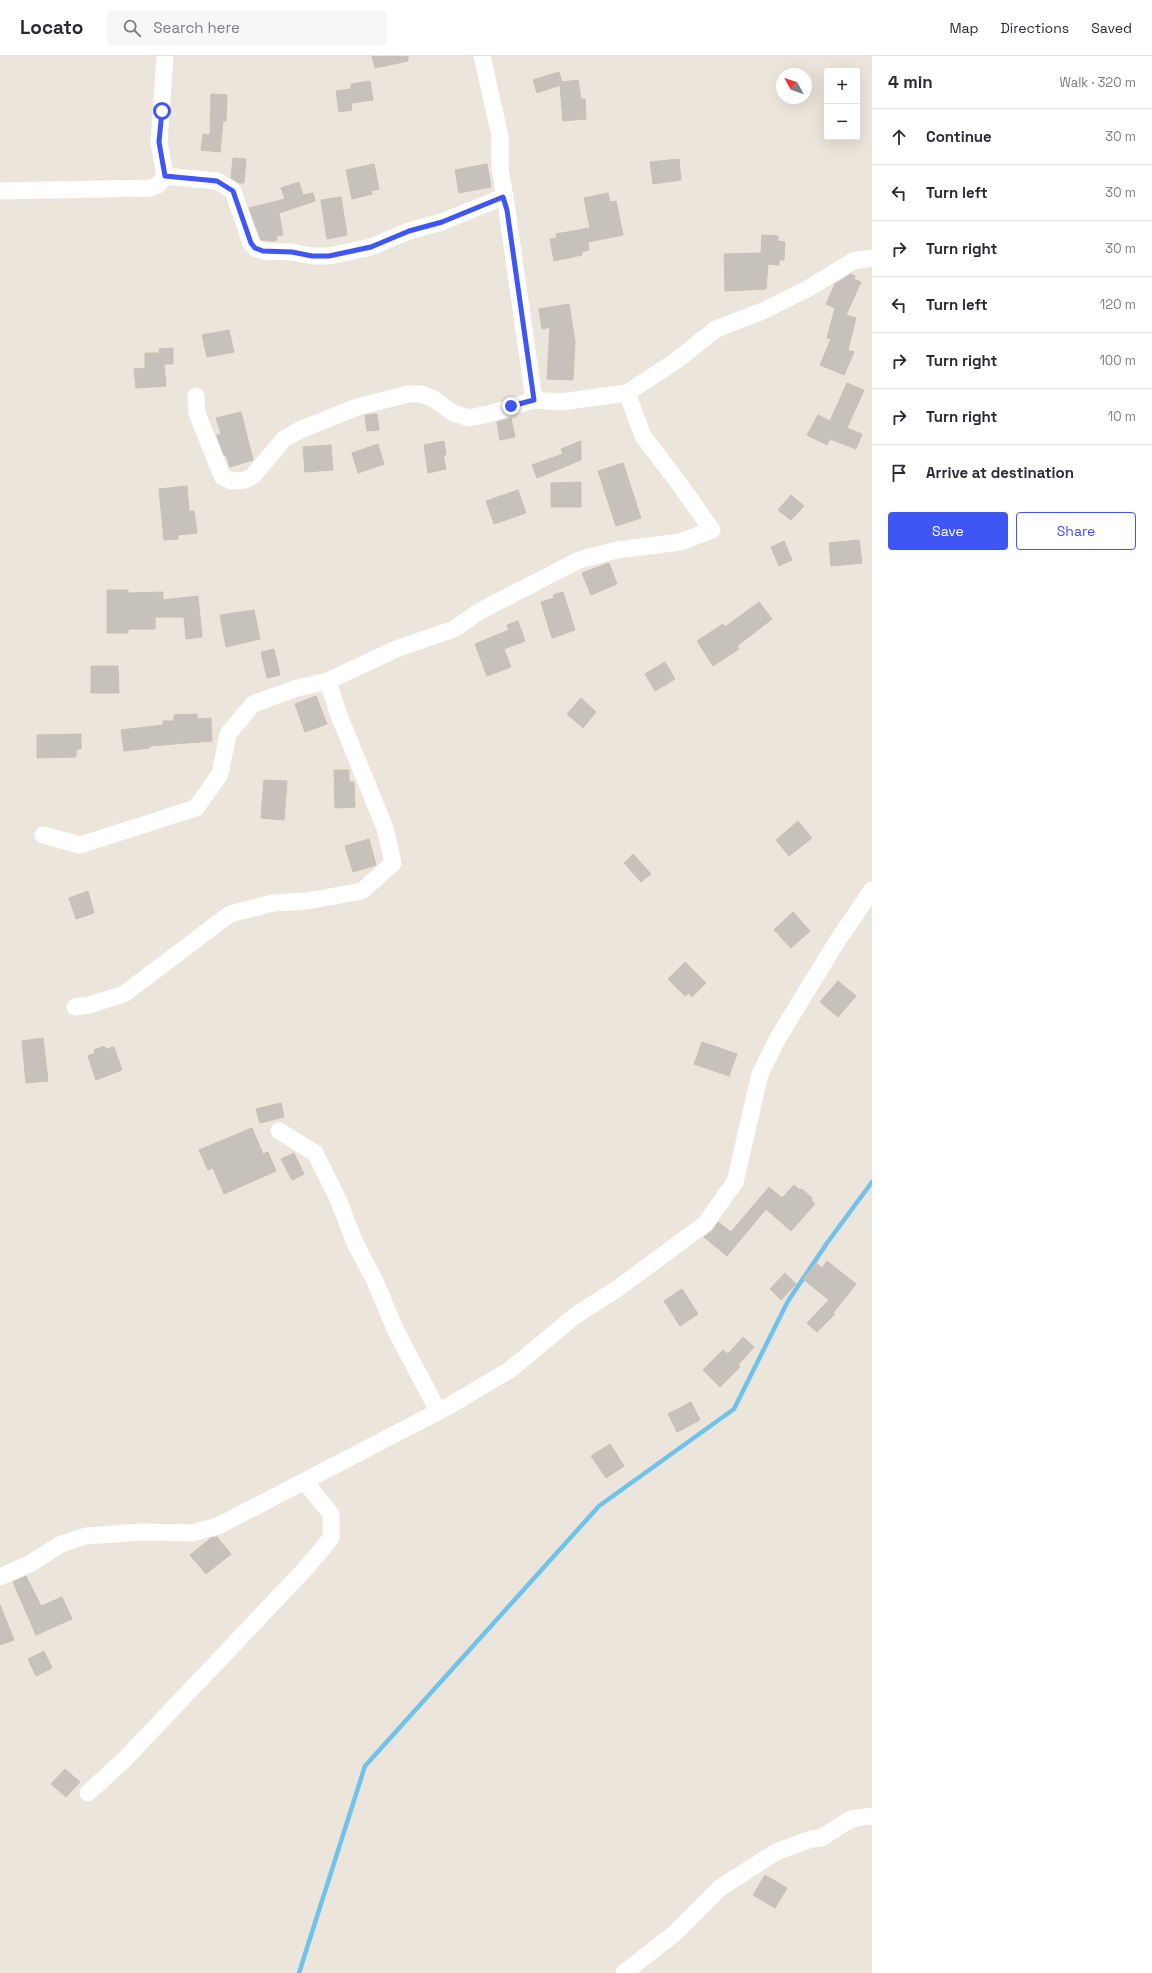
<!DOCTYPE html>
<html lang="en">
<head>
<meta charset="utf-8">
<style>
	:root { --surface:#fff; --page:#f7f7f7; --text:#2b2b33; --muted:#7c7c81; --line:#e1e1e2; --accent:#3f55f4 }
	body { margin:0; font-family:"Space Grotesk",sans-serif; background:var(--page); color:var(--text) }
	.controls { position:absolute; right:12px; top:12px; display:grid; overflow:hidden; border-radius:4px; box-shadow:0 4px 16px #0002 }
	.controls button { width:36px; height:36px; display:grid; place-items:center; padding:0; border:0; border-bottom:1px solid var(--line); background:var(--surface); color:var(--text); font:20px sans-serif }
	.compass { position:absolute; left:776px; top:12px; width:36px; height:36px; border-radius:50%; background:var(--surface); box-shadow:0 4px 16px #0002; rotate:310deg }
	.stop { position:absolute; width:12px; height:12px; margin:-9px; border:3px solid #3f55f4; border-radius:50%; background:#fff }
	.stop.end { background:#3f55f4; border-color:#fff; box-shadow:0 1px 4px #0008 }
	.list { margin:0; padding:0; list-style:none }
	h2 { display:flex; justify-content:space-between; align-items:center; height:52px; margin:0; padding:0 16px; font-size:17px }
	h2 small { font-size:13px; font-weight:400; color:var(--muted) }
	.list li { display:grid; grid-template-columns:26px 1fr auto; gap:12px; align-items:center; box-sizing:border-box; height:56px; padding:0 16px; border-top:1px solid var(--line) }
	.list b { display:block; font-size:15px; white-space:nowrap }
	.list em { font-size:13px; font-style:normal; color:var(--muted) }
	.actions { display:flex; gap:8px; padding:12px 16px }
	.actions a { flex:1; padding:9px 0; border:1px solid var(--accent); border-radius:4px; text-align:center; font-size:14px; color:var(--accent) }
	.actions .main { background:var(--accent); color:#fff }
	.icon { flex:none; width:22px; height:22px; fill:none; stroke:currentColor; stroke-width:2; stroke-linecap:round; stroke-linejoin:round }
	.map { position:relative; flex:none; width:872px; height:1917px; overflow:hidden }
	header { display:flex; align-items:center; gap:24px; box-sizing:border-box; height:56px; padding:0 20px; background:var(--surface); border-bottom:1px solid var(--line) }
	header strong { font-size:19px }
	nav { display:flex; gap:22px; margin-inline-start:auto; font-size:14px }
	.search { width:280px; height:36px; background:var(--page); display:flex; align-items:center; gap:10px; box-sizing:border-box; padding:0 14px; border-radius:4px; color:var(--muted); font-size:15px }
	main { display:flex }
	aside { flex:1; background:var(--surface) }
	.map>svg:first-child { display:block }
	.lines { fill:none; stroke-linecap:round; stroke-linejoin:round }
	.stream { stroke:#71c2ea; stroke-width:4.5 }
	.building { fill:#c6c2bb; stroke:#c6c1b5 }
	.minor { stroke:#fff; stroke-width:17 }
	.route { stroke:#3f55f4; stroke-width:5 }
</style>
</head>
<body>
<header>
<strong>Locato</strong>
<div class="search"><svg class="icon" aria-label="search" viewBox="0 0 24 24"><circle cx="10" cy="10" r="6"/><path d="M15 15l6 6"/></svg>Search here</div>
<nav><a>Map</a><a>Directions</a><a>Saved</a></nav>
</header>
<main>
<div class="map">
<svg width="872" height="1917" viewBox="0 0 872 1917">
	<rect width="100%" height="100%" fill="#ebe5db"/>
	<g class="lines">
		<path class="stream" d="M299,1917L365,1710L599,1450L734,1353L788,1245L827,1187L872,1126"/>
	</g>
	<g class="building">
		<path d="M372,0H408V5L375,12Z"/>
		<path d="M559,16L562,26L578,24L581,43H585L586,63L563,65L560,29L537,37L533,24Z"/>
		<path d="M370,25L373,44L351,47L352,54L339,56L336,35L351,33V28Z"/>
		<path d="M211,38L227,39L226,65H223L220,96L201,94L203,78L210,79Z"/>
		<path d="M233,102L246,103L244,127H239L231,122Z"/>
		<path d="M679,103L681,124L653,128L650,106Z"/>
		<path d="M374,108L379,133L371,135L372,138L352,143L346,114Z"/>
		<path d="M487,108L491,131L459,137L455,114Z"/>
		<path d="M299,126L303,139L313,137L315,145L279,157L283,179L276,180L277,184L272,185L261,184L249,152L285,143L281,132Z"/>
		<path d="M608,137L610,146L616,145L623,179L588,186L589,194L582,196V199L554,205L550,183L557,182L556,178L590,172L584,142Z"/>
		<path d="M341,141L347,179L327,183L321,144Z"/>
		<path d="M762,179L778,180V185L785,186L784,204H779V209L768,208L766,233L725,235L724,198L761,197Z"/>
		<path d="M851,218L855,220L854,223L861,226L846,259L856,262L848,294L854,296L844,319L820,309L831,283L827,282L835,252L826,248L835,228Z"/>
		<path d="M569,248L575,286L573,324L547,323L550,271L542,273L539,253Z"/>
		<path d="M229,274L234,296L207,301L202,279Z"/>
		<path d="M173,292V308H164L166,330L136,332L134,313L145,312V297H159V293Z"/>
		<path d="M847,327L864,334L847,372L862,378L856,393L830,383L827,389L807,379L818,359L830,365Z"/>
		<path d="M241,356L253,404L230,411L226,399H224L217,380V379L221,378L216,362Z"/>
		<path d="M377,358L379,374L367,375L365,359Z"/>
		<path d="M511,362L515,381L500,384L497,366Z"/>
		<path d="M444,385L446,399H443L446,413L428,417L424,389Z"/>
		<path d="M581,385V404L537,422L532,409L563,398L561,393Z"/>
		<path d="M378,388L384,408L358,417L352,397Z"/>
		<path d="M331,389L333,414L305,416L303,391Z"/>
		<path d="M623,407L641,462L616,470L598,415Z"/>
		<path d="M581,426V451H551V427Z"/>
		<path d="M187,430L189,455H194L197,477L178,479V483L164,484L159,433Z"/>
		<path d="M518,434L526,457L494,468L486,445Z"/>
		<path d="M791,439L804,450L791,464L778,454Z"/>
		<path d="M859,484L862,507L831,510L829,487Z"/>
		<path d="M784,485L792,504L779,510L771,491Z"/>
		<path d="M609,507L617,528L591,539L582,517Z"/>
		<path d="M107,534H128V537L163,536V544L198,540L202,581L186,583L184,561H155V573H128V577H107Z"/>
		<path d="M563,536L575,574L552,582L541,546L554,542L553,539Z"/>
		<path d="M759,546L772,563L737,590L739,593L713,610L697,585L723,568L725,571Z"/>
		<path d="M254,554L260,583L226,591L220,559Z"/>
		<path d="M518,565L525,585L504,593L511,611L487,620L475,588L509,574L507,569Z"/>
		<path d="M274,593L280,619L267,622L261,596Z"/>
		<path d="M665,606L675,623L655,635L645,618Z"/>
		<path d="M91,610H118L119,637H91Z"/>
		<path d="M316,640L327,668L305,676L295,648Z"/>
		<path d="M581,642L596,656L583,672L567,658Z"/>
		<path d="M197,658V663L211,662L212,685L150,690V692L124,695L121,674L163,669V665H174V659Z"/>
		<path d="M81,678V693H76V701L37,702V679Z"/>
		<path d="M334,714H349V726H354L355,751L335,752Z"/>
		<path d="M264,724L287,725L284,764L261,762Z"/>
		<path d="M798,765L812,782L789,800L776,784Z"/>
		<path d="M369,783L376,809L353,816L345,790Z"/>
		<path d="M633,798L651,818L641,826L624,807Z"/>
		<path d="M88,835L94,857L76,863L69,842Z"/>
		<path d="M793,856L810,875L791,892L774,874Z"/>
		<path d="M685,906L706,927L692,941L689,937L685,940L668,923Z"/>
		<path d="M838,925L856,940L838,961L820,946Z"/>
		<path d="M43,982L48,1025L26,1027L22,985Z"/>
		<path d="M702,986L737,998L729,1020L694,1008Z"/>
		<path d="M104,990L106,993L114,991L122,1014L96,1024L88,1000L95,997L94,994Z"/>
		<path d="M281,1047L284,1061L260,1067L256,1053Z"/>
		<path d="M252,1072L263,1098L268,1096L276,1115L224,1138L213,1112L208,1114L199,1094Z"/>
		<path d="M294,1097L304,1118L292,1124L281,1103Z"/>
		<path d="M794,1129L800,1134L802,1133L812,1142L811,1144L815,1148L791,1175L766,1153L727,1200L704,1181L713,1174L718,1166L731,1176L769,1131L782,1142Z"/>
		<path d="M827,1205L856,1228L833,1257L835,1258L817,1276L807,1267L829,1244L803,1223L816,1207L822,1212Z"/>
		<path d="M785,1217L796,1228L781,1244L770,1233Z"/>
		<path d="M682,1233L698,1258L680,1270L664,1245Z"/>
		<path d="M743,1281L754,1291L738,1309L740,1311L720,1331L703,1314L723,1294L728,1298Z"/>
		<path d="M691,1346L700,1364L677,1376L668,1358Z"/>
		<path d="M610,1388L624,1410L606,1422L591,1400Z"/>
		<path d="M217,1481L231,1498L206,1518L190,1499L211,1482Z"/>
		<path d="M26,1520L41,1550L62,1541L72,1563L36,1579L13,1526Z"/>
		<path d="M0,1549L14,1584L0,1589Z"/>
		<path d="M44,1595L52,1612L36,1620L28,1603Z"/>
		<path d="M65,1713L80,1726L66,1741L51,1728Z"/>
		<path d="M765,1819L787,1832L775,1852L753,1839Z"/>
	</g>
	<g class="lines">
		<g class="minor">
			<path d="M482,0L500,80V112L507,154L534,344"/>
			<path d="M165,120L217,125L233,135L251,187L255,192L263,195L292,196L312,200H329L371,191L409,175L442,166L503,141"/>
			<path d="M0,135L151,132L158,129L165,120L159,86L165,0"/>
			<path d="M196,340L197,357L222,420L231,425L245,424L253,420L284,383L300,374L357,351L408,338H421L434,343L453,357L469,362L492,357L534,344L561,346L627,337L677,304L716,273L763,255L809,232L853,205L872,202"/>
			<path d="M43,779L80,789L196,752L220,718L228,678L253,648L297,632L328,625L396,593L454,573L480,555L579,504L617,494L680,486L712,474L678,426L643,380L627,337"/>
			<path d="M75,951L89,949L124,938L230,858L273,847L307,845L362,835L393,807L385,772L338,657L328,625"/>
			<path d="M279,1075L315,1097L338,1143L355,1187L374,1223L396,1275L438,1355"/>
			<path d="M0,1521L31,1507L61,1488L86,1480L142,1476L192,1477L218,1470L449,1350L511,1313L576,1259L617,1233L705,1168L735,1126L760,1018L778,982L836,887L872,834"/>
			<path d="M88,1737L124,1704L307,1511L331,1482V1458L305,1426"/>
			<path d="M624,1917L675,1877L720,1832L776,1796L811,1783L821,1782L851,1763L872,1760"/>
		</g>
	</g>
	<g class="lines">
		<path class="route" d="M162,55L159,86L165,120L217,125L233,135L251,187L255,192L263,195L292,196L312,200H329L371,191L409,175L442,166L503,141L507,154L534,344L511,350"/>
	</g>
</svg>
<div class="controls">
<button>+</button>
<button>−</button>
</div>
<svg class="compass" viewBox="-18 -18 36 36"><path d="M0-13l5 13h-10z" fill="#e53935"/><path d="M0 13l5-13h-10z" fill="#7c7c81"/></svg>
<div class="stop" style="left:162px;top:55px"></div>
<div class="stop end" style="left:511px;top:350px"></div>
</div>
<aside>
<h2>4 min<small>Walk · 320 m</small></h2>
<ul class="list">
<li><svg class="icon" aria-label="ahead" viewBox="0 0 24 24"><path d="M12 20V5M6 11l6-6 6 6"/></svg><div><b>Continue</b></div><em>30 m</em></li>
<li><svg class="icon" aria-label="left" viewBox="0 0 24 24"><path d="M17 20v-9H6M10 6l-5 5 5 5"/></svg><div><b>Turn left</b></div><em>30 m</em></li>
<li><svg class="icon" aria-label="right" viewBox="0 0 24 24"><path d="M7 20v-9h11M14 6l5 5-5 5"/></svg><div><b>Turn right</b></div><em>30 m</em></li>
<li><svg class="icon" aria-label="left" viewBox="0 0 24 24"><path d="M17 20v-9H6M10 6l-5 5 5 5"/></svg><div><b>Turn left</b></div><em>120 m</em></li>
<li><svg class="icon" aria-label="right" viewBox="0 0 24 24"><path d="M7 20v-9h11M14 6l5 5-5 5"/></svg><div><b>Turn right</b></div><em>100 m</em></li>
<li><svg class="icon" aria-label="right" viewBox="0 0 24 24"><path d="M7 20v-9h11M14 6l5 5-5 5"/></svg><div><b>Turn right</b></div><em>10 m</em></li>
<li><svg class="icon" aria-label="arrive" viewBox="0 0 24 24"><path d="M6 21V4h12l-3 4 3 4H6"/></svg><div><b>Arrive at destination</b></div></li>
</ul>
<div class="actions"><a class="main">Save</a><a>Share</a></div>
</aside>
</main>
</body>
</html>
